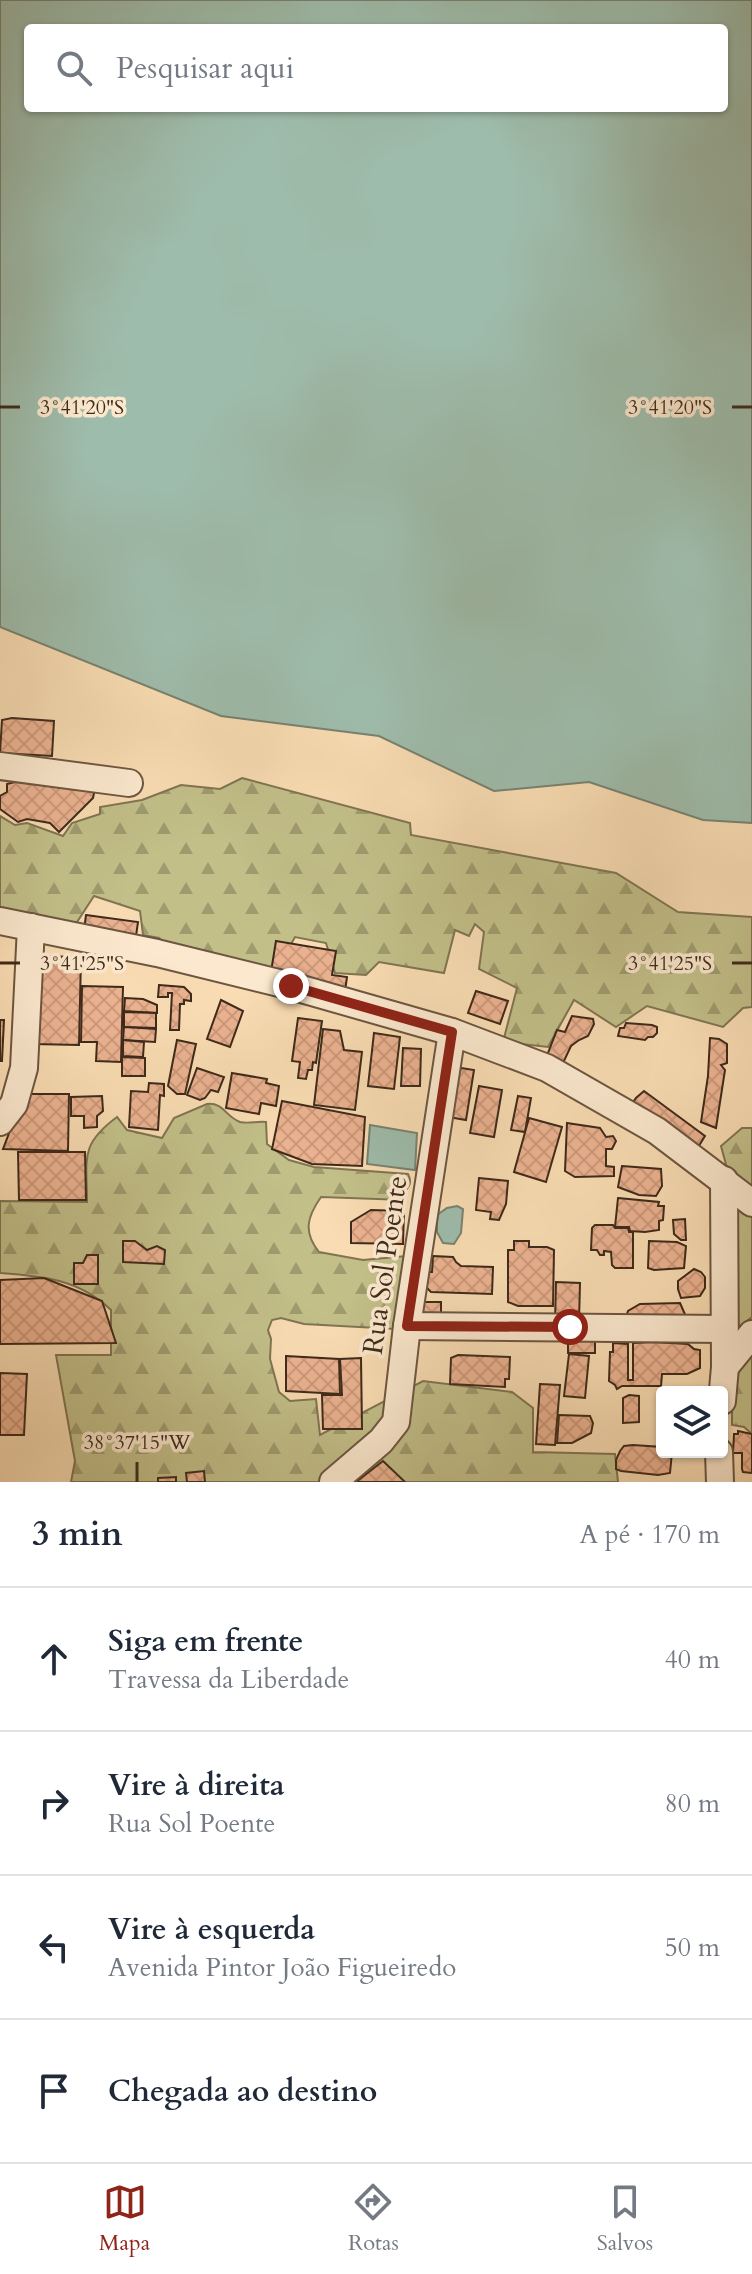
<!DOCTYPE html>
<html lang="pt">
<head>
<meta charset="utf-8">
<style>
	:root { --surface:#fff; --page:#f2f2f3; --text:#1f2937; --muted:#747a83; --line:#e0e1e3; --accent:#8f2418 }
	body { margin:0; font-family:Cardo,serif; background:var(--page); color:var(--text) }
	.controls { position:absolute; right:24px; bottom:24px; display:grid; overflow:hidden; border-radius:8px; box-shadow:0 2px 6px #0004 }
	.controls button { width:72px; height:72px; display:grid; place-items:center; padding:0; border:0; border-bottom:2px solid var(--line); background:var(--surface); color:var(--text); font:40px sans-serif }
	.stop { position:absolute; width:24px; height:24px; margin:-18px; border:6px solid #8f2418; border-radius:50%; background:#fff }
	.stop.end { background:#8f2418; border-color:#fff; box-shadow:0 2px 8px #0008 }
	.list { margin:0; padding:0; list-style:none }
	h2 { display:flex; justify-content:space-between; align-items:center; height:104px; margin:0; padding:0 32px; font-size:34px }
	h2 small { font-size:26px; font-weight:400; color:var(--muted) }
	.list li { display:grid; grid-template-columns:52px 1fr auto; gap:24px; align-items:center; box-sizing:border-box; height:144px; padding:0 32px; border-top:2px solid var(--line) }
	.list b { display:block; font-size:30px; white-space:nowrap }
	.list p { margin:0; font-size:26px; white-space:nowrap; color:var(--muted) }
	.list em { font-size:26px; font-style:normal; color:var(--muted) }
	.icon { flex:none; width:44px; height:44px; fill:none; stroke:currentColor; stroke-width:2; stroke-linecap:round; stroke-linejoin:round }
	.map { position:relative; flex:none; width:752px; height:1482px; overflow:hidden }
	.search { position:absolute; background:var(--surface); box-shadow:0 2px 6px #0004; left:24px; right:24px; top:24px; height:88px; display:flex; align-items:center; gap:20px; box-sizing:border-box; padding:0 28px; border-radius:8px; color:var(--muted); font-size:30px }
	.sheet { height:680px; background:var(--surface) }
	nav { display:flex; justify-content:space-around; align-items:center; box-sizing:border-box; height:112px; border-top:2px solid var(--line); background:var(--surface); font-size:22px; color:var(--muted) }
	nav a { display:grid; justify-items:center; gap:4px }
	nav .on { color:var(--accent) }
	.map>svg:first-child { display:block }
	.forest { fill:url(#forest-firs); stroke:#807452; stroke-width:2 }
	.green { fill:#c2bf89; stroke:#807452; stroke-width:2 }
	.water { fill:#9ebcab; stroke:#788271; stroke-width:2; fill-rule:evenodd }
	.building { fill:url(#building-cross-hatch); stroke:#3e2a1a; stroke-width:2 }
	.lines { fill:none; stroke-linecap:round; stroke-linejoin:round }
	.minor-casing { stroke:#6d5640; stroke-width:30 }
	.minor { stroke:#fbe8ce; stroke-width:26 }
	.route { stroke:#8f2418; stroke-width:10 }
	.ticks { fill:none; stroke:#3e2a1a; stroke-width:3 }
	.labels { text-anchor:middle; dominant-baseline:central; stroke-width:7; stroke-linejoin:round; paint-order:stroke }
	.street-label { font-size:28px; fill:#3e2a1a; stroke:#fbe8ce }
	.ticks-label { font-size:20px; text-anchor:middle; fill:#3e2a1a; stroke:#fbe8ce; stroke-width:7; stroke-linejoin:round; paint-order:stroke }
</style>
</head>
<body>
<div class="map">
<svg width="752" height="1482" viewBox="0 0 752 1482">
	<defs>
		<pattern id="forest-firs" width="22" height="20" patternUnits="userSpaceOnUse" patternTransform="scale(2)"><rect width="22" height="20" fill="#c2bf89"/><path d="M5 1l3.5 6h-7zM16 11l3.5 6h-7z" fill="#9f9b6f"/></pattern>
		<pattern id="building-cross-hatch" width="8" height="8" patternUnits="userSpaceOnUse" patternTransform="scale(2)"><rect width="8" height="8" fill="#ecb290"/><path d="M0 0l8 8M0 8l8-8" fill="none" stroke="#cb997c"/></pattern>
	</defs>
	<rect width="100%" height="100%" fill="#f9dcb3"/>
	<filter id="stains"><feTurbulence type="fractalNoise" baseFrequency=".0025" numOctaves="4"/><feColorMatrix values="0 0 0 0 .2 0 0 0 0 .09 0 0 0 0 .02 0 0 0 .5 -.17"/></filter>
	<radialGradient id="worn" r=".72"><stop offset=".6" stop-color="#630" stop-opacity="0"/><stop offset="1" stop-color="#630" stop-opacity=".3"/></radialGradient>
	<g class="forest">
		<path d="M242,778L410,823L411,835L616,873L678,912L752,917V1007L743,1008L723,1027L647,1006L616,1027L574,1000L548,1047L503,1042L517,988L479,969L484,932L475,924L469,936L455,930L444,973L379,962L366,975L335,973L326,943L295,937L271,980L173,950L159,938L143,935L140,911L94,896L75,925L0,907V816L15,825L27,823L63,836L72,823L100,814V807L142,800L181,785L220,789Z"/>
		<path d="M207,1104C223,1102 226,1117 240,1122C249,1124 257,1121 266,1122L267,1144L289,1160L314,1167L408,1174C412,1182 410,1186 404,1192V1200L321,1197C307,1217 303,1232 319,1252L363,1260L406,1256L395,1329L304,1324L281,1318L272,1320L268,1330L271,1339L270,1359L279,1392L290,1401L316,1399L320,1435L423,1381L512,1392L533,1408V1452L615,1454L618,1482H71L75,1461L56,1355H111V1310C79,1279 42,1276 0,1273V1201L87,1202C87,1159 79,1145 117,1117L127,1130L162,1138L174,1118Z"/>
		<path d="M742,1128H752V1197L734,1194L721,1146Z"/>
		<path d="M749,1353L752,1356V1434L744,1427L732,1425V1370Z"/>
	</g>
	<path class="green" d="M731,1197L752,1213V1317L731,1333Z"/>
	<g class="water">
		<path d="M0,0H752V823L703,820L589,782L494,791L379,736L221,716L0,627ZM28,28H724V108H28Z"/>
		<path d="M370,1125L417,1133L415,1170L367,1164Z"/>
		<path d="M457,1206L463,1209L461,1233L454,1244L443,1243L437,1232V1215L447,1208Z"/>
	</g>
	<g class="building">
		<path d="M12,718L54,721L52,756L0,753L2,720Z"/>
		<path d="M42,775L80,780L94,793L93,798L59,832L50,823L27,819L18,822L0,809V796L7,792V784Z"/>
		<path d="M86,915L138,922L136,936L84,930Z"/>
		<path d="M276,941L336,951L332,975L347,977L345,991L270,978Z"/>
		<path d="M36,956L81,957L79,1045L34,1044Z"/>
		<path d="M159,985L184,987L191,994V1001L184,1000V1004H180L179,1030H170L172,993H168V997H158Z"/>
		<path d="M82,986L123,987L121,1062L96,1061L97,1042H81Z"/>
		<path d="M476,991L508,1001L500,1024L468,1013Z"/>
		<path d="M125,998L143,999L157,1005V1013L124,1011Z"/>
		<path d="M221,1000L243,1011L230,1047L207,1039Z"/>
		<path d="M124,1012L156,1013V1028L124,1027Z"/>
		<path d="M572,1016L593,1019L594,1024L588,1036L579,1040L571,1046L564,1061L557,1063L546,1058L557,1030L565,1032Z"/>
		<path d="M298,1018L322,1021L316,1063L313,1062L312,1070H308L306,1079L298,1078L300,1062L292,1061Z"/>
		<path d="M0,1020H4L2,1061H0Z"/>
		<path d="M626,1023L652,1025L657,1027V1033L653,1037H648L645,1040L618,1036L620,1028H624Z"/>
		<path d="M124,1027L156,1029L155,1042L123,1040Z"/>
		<path d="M323,1029L340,1031L344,1050L362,1052L355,1110L314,1105Z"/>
		<path d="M374,1033L400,1037L394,1089L368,1086Z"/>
		<path d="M710,1038L719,1039L727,1044V1063L721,1065L725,1070L716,1128L701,1122L708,1076Z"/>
		<path d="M123,1040L144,1042L143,1057L123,1056Z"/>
		<path d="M177,1040L196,1044L185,1094H177L168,1086Z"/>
		<path d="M403,1048L421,1049L420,1086H401Z"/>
		<path d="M122,1057L145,1058V1076H122Z"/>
		<path d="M455,1067L474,1070L466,1120L448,1117Z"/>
		<path d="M197,1068L224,1077L218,1092L211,1090L205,1098L200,1100L187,1095Z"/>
		<path d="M232,1073L267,1079L266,1083L279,1086L276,1106L261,1103L259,1114L226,1108Z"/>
		<path d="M149,1083L164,1084V1096L160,1095L158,1130L129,1127L131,1091L148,1092Z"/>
		<path d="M479,1086L502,1090L494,1137L470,1133Z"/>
		<path d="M644,1091L705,1136L697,1149L629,1108L636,1098Z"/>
		<path d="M24,1094H69L68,1151L3,1149Z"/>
		<path d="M102,1096L103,1111L97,1116V1127L84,1128V1116H71V1097Z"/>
		<path d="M518,1096L531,1098L525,1132L511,1130Z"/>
		<path d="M282,1101L365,1117L362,1166L312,1164L272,1149Z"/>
		<path d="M529,1118L562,1127L546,1182L514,1172Z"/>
		<path d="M567,1123L600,1128L606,1137L613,1136L616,1141L612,1149H606V1166L614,1167V1176L575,1177L565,1171Z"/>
		<path d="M18,1152H85L86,1200H19Z"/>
		<path d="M622,1166L661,1169L662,1186L656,1196L639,1195L618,1187Z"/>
		<path d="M479,1178L508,1181L506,1204L499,1220L490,1219L491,1212L476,1210Z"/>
		<path d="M618,1198L659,1202L658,1206H664L663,1220L659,1221V1230L645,1232L630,1231L629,1227H615Z"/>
		<path d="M371,1210L404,1211L403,1244L351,1243V1222Z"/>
		<path d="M685,1219L686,1240H681L674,1234L673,1220Z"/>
		<path d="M595,1225H613L615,1228H628L629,1232H633V1268H615L612,1265L611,1252L604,1251V1255H600L597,1250H591L592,1228Z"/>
		<path d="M123,1241H135L147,1250L157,1246L165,1250L164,1264L123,1262Z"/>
		<path d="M514,1241H529V1247H547L554,1250L553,1306H518L508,1302V1250H514Z"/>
		<path d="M649,1241L677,1242L686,1246L684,1268L654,1270L648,1268Z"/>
		<path d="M87,1255H98V1284H74V1263H83Z"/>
		<path d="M433,1256L453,1257L456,1262L461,1266L493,1267L492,1294L431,1292L426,1287V1272H432Z"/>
		<path d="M694,1269L701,1272L705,1277V1288L700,1296L681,1298L678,1289V1281Z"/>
		<path d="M44,1278L102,1301L116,1343L0,1344V1280Z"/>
		<path d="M556,1282L580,1283L579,1322H555Z"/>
		<rect x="420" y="1302" width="21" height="23"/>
		<path d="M680,1303L687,1319L626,1317L628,1311L640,1304Z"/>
		<rect x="568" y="1339" width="27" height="14"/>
		<path d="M653,1342L688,1344L694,1349L700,1350V1368L687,1374H662L661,1386H622L617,1389L615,1385L609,1381L610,1352H613V1343L628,1344V1380H633V1343Z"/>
		<path d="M569,1354L589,1356L585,1398L564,1396Z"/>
		<path d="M458,1355L510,1357L509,1379H505V1387L450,1384L451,1358Z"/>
		<path d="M286,1356L339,1359L340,1394L286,1391Z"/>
		<path d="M361,1358L362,1429H323L322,1395H342L340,1359Z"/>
		<path d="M0,1373L27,1374L24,1435H0Z"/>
		<path d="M540,1384L560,1385L555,1445L536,1444Z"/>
		<path d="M629,1395L639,1396V1422L623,1423V1398Z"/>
		<path d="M559,1415L590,1416L593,1423L591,1433L572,1443H557Z"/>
		<path d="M738,1431L752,1434V1473L743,1472L742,1469V1453H733L734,1434H738Z"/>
		<path d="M633,1445L662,1447V1452H672L670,1473L658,1475L621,1471L616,1469V1460L620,1451L624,1446Z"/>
		<path d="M383,1461L405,1482H356Z"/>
		<path d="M204,1471L205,1482H187L186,1473Z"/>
		<path d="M176,1477V1482H158V1478Z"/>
	</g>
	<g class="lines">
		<g class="minor-casing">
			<g id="minor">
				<path d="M0,766L129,783"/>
				<path d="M0,921L157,953L291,986L452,1032L547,1068L657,1131L752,1203"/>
				<path d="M0,1122L14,1104L24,1068L31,927"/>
				<path d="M407,1326L724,1329"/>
				<path d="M725,1367L752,1334"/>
				<path d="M722,1401L725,1367L724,1180"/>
				<path d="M719,1452L720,1482"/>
				<path d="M333,1482L381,1441L396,1422L407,1326L452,1032"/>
			</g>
		</g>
		<use href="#minor" class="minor"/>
	</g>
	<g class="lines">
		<path class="route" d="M291,986L452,1032L407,1326L570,1327"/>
	</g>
	<path class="ticks" d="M0,407H20M732,407H752M0,963H20M732,963H752M137,1462V1482"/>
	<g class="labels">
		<g class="street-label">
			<text transform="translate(385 1265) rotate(-82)">Rua Sol Poente</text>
		</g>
	</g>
	<g class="ticks-label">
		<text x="82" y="414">3°41'20"S</text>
		<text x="670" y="414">3°41'20"S</text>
		<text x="82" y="970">3°41'25"S</text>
		<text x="670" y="970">3°41'25"S</text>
		<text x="137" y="1449">38°37'15"W</text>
	</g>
	<rect width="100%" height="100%" filter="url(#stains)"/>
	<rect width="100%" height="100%" fill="url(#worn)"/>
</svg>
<div class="controls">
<button><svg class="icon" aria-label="layers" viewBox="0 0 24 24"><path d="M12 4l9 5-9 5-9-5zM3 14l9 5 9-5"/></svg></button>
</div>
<div class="stop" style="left:570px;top:1327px"></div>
<div class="stop end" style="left:291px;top:986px"></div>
<div class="search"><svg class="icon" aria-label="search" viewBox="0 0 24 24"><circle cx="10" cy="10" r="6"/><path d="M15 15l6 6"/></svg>Pesquisar aqui</div>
</div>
<section class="sheet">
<h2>3 min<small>A pé · 170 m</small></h2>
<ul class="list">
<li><svg class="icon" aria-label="ahead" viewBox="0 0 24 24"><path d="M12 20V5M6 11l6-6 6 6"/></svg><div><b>Siga em frente</b><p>Travessa da Liberdade</p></div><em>40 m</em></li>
<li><svg class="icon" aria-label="right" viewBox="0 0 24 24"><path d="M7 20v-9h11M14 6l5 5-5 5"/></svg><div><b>Vire à direita</b><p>Rua Sol Poente</p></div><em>80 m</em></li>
<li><svg class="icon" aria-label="left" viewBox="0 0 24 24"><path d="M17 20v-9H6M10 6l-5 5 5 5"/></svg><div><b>Vire à esquerda</b><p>Avenida Pintor João Figueiredo</p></div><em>50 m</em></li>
<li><svg class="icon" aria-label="arrive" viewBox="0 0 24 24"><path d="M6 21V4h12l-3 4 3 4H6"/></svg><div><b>Chegada ao destino</b></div></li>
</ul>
</section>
<nav>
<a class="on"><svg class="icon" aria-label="map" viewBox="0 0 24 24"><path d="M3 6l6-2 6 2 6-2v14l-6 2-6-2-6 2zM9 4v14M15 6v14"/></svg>Mapa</a>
<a><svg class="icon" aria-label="directions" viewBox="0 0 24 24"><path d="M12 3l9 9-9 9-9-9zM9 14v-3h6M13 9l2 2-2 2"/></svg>Rotas</a>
<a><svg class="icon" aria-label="saved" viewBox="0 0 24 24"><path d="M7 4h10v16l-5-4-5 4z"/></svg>Salvos</a>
</nav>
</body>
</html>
